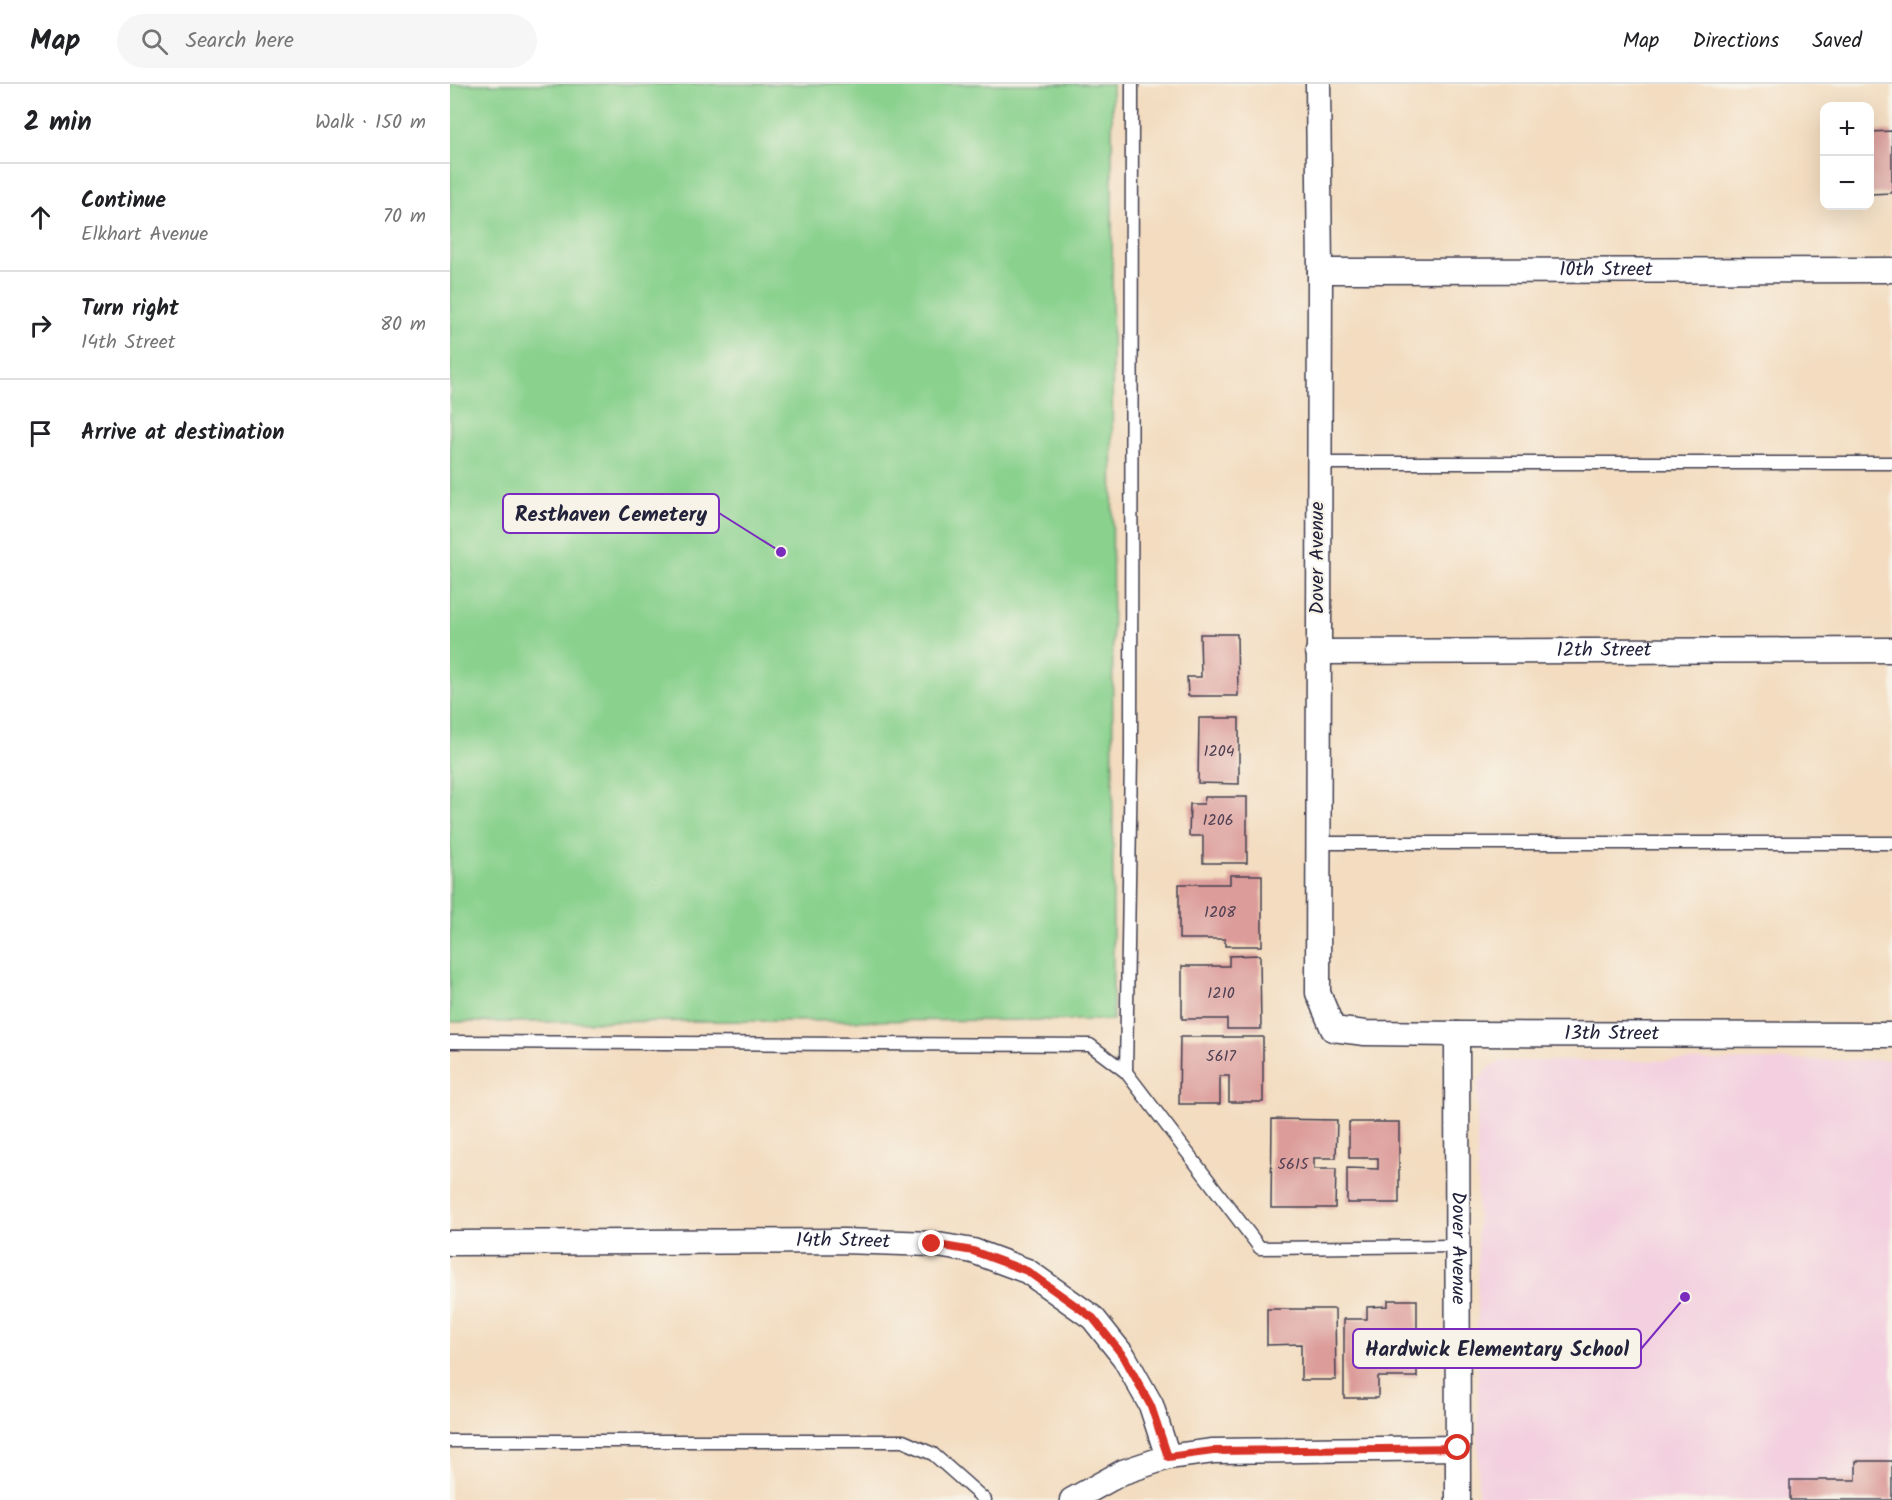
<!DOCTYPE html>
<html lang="en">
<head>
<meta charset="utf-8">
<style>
	:root { --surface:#fff; --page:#f6f6f6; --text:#202124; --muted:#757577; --line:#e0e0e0 }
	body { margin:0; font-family:Kalam,sans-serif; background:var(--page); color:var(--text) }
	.controls { position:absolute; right:18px; top:18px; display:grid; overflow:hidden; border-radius:12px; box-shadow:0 6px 24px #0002 }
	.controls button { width:54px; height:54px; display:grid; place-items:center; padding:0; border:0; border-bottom:2px solid var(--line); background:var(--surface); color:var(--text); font:30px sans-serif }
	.stop { position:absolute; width:18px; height:18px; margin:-14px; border:4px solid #d93025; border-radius:50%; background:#fff }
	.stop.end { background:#d93025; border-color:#fff; box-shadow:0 2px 6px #0008 }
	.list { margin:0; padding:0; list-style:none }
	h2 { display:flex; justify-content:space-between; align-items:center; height:78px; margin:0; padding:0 24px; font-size:26px }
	h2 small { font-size:20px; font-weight:400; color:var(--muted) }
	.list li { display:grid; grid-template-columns:39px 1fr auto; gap:18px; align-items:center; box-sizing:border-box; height:108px; padding:0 24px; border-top:2px solid var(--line) }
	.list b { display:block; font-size:22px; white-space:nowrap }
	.list p { margin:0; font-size:20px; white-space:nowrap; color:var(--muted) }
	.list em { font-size:20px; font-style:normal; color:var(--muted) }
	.icon { flex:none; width:33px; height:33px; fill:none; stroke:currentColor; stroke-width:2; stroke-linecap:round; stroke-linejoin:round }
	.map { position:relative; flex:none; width:1442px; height:1416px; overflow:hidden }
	header { display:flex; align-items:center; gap:36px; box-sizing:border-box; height:84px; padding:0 30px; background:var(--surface); border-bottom:2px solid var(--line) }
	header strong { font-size:28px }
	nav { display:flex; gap:33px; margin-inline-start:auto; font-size:21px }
	.search { width:420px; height:54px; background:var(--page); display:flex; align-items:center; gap:15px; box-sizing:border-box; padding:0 21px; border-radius:33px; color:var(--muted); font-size:22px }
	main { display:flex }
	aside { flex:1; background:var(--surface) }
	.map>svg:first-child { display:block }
	.built { fill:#f3cfdf }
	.green { fill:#89d18d; stroke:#567a64; stroke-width:1.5 }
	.building { fill:#dc9c9a }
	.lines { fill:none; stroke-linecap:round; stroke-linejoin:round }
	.lane-casing { stroke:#413e4f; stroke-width:15 }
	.street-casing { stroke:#413e4f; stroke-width:27 }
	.lane { stroke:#fff; stroke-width:12 }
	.street { stroke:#fff; stroke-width:24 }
	.route { stroke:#d93025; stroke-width:8 }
	.labels { text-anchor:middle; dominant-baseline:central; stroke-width:4.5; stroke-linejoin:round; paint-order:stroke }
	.number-label { font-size:16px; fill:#504053 }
	.street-label { font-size:20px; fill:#22223b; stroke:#f7f3e8 }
	.leader { fill:none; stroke:#7b2cbf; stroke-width:2 }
	.callout-dot { fill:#7b2cbf; stroke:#f7f3e8; stroke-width:2 }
	.callout { fill:#f7f3e8; stroke:#7b2cbf; stroke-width:2 }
	.callout-label { font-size:21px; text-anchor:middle; font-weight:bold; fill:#22223b }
</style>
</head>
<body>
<header>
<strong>Map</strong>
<div class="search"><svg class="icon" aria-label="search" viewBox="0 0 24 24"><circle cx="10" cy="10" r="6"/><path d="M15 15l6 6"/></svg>Search here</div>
<nav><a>Map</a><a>Directions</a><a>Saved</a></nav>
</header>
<main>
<aside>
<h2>2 min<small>Walk · 150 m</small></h2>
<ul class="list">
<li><svg class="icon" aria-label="ahead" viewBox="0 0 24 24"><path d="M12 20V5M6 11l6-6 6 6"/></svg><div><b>Continue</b><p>Elkhart Avenue</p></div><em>70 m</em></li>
<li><svg class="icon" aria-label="right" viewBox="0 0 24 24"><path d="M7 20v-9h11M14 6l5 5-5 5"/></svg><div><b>Turn right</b><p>14th Street</p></div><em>80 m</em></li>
<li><svg class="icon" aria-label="arrive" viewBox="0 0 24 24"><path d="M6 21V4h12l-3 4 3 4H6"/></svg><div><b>Arrive at destination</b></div></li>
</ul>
</aside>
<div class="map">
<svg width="1442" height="1416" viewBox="0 0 1442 1416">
	<rect width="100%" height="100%" fill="#f7f3e8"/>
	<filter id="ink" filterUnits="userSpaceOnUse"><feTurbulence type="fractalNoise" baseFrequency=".0167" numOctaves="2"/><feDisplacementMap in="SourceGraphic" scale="12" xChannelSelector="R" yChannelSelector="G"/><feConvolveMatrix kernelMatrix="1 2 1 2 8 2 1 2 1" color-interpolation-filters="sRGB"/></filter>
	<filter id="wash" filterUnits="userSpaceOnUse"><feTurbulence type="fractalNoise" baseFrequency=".008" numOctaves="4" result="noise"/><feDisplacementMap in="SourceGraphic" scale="24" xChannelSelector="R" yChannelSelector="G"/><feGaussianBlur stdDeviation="1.35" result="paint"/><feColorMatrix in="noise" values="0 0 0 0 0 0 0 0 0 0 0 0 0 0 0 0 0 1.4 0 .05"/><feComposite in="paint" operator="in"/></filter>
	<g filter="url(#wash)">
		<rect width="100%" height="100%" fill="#f3dcbf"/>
		<path class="built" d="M1442,976V1416H1028L1027,1010L1029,996L1037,985L1052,977H1060Z"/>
		<path class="green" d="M0,0H662L663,936L0,938Z"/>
		<g id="blocks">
			<g class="building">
				<path d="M1442,47V109L1420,110V48Z"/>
				<path d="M750,550H787L788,612H738L737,593H751Z"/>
				<path d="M749,634H789V700L748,699Z"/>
				<path d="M755,713H797V779H753V752H739L740,720H754Z"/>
				<path d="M780,791H812V862H775V855H729V800H780Z"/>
				<path d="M810,871L811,945H777V935H732V882H779V872Z"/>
				<path d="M730,953H813V1018H779V992H770V1020H729Z"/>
				<path d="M822,1035L887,1036L886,1074H864V1085H886L885,1124H821Z"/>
				<path d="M899,1038H949V1119H897V1084L928,1085V1074H899Z"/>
				<path d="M938,1216H967V1293H928V1314H894V1235H917V1223L938,1222Z"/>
				<path d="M817,1225H885L886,1296H851V1260L817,1261Z"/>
				<path d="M1406,1377H1442V1416H1340V1396H1406Z"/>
			</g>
		</g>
	</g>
	<g filter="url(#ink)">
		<use href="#blocks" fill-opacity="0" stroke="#413e4f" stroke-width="1.5"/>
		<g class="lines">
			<g class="lane-casing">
				<g id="lane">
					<path d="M869,379H1442"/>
					<path d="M868,759H1442"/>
					<path d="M0,958L640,961L676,988L810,1164L1007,1162"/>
					<path d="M676,988L681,672L682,0"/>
					<path d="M0,1357H453L483,1370L535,1416"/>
				</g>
			</g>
			<g class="street-casing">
				<g id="street">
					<path id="s1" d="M868,0L870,187L868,909L883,945L915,949L1007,950L1442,951"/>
					<path id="s2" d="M870,187L1442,186"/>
					<path id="s3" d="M868,568L1442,566"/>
					<path id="s4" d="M1007,950L1008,1416"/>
					<path id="s5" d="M0,1159L393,1157L482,1160L523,1167L577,1187L643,1234L674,1273L701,1321L718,1373"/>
					<path d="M622,1416L673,1388L718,1373L763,1367L1008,1364"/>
				</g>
			</g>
			<use href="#lane" class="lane"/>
			<use href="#street" class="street"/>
		</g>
	</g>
	<g class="lines" filter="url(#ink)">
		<path class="route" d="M482,1160L523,1167L577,1187L643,1234L674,1273L701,1322L718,1373L763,1367L1008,1364"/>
	</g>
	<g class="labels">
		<g class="number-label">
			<text x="769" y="667">1204</text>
			<text x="768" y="736">1206</text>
			<text x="770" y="828">1208</text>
			<text x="771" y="909">1210</text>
			<text x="771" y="972">5617</text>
			<text x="843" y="1080">5615</text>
		</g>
		<g class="street-label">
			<text stroke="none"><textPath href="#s2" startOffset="286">10th Street</textPath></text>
			<text transform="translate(868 474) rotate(-90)">Dover Avenue</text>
			<text stroke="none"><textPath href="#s3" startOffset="286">12th Street</textPath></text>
			<text stroke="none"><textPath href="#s1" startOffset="1227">13th Street</textPath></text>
			<text stroke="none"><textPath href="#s5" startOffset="393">14th Street</textPath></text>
			<text stroke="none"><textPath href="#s4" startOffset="214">Dover Avenue</textPath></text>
		</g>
	</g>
	<path class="leader" d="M331 468L269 429M1235 1213L1191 1265"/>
	<g class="callout-dot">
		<circle cx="331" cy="468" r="6"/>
		<circle cx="1235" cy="1213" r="6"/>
	</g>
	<g class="callout">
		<rect x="53" y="410" width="216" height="39" rx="6"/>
		<rect x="903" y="1245" width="288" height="39" rx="6"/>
	</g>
	<g class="callout-label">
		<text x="161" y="437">Resthaven Cemetery</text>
		<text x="1047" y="1272">Hardwick Elementary School</text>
	</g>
</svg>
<div class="controls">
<button>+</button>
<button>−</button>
</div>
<div class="stop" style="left:1008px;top:1364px"></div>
<div class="stop end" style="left:482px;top:1160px"></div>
</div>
</main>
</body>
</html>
